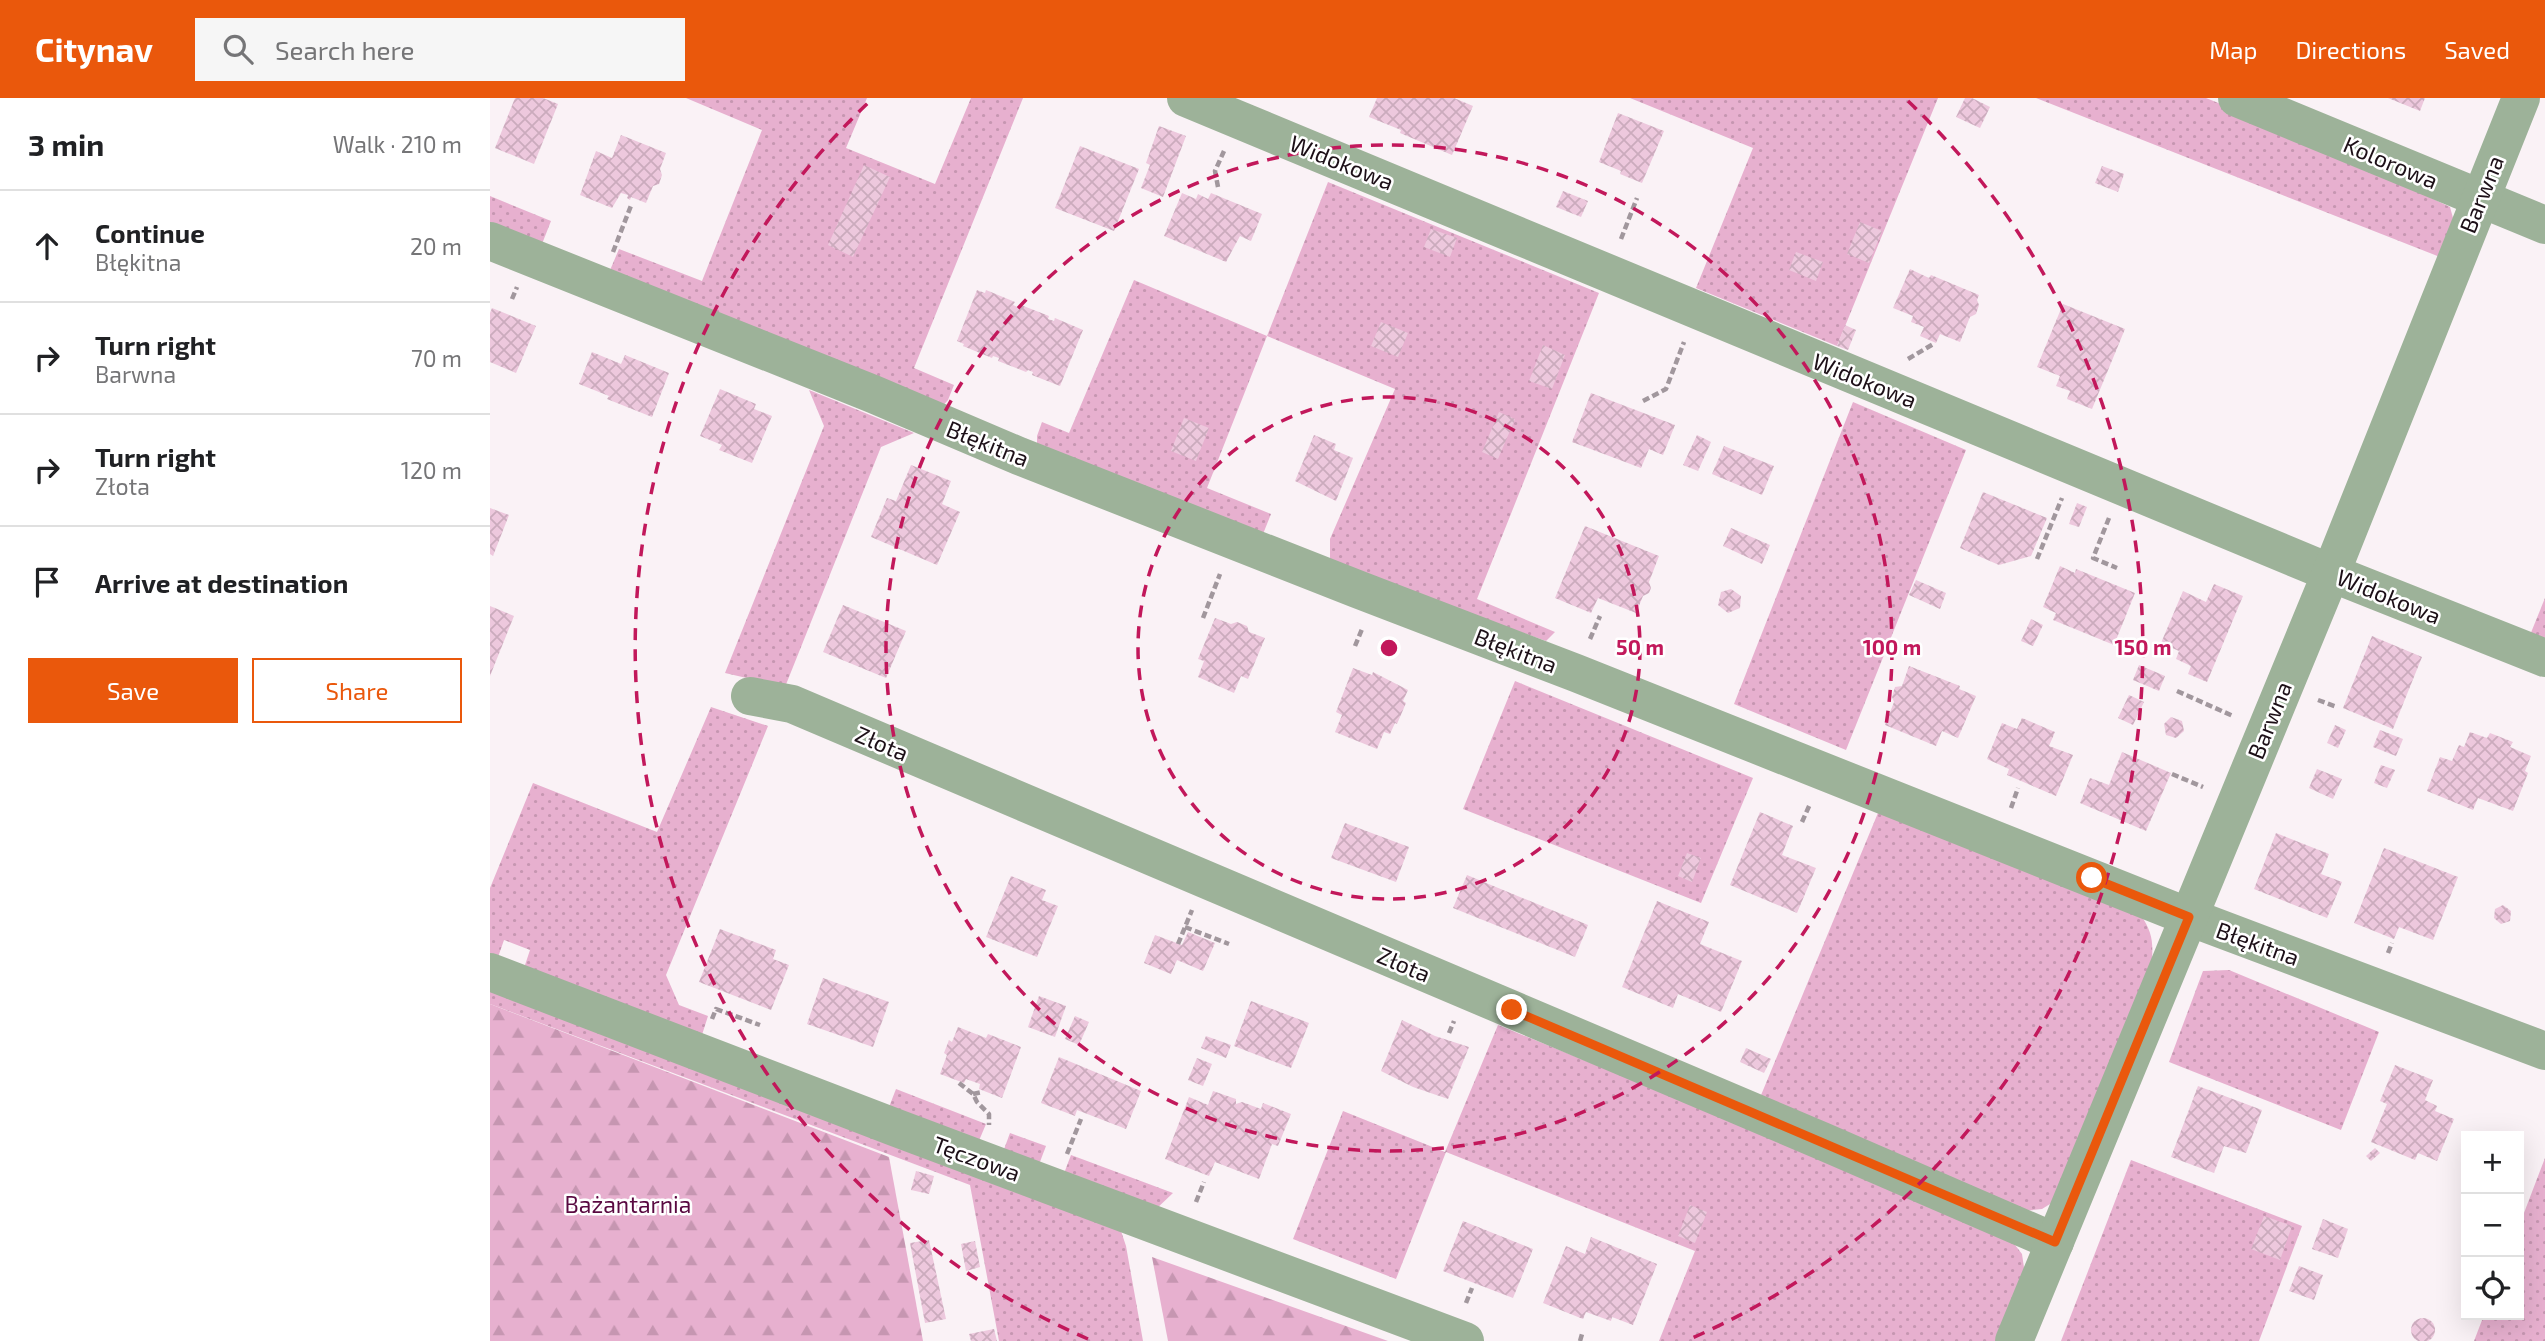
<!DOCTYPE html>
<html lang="en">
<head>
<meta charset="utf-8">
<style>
	:root { --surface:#fff; --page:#f6f6f6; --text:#202124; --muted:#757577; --line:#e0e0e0; --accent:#ea580c }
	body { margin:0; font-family:"Exo 2",sans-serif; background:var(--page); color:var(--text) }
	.controls { position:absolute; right:21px; bottom:21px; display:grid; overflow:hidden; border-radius:0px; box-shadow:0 7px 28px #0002 }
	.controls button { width:63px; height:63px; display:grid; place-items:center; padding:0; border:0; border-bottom:2px solid var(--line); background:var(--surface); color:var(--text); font:35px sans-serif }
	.stop { position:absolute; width:21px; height:21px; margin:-16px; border:5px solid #ea580c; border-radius:50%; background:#fff }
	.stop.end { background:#ea580c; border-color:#fff; box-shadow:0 2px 7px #0008 }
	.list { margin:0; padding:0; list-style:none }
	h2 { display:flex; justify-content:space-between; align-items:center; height:91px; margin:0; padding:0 28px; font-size:30px }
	h2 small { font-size:23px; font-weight:400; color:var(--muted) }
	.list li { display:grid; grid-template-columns:46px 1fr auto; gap:21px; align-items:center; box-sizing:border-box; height:112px; padding:0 28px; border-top:2px solid var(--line) }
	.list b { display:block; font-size:26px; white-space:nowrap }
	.list p { margin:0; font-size:23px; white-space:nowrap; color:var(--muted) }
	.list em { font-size:23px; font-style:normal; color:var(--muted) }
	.actions { display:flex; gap:14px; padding:21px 28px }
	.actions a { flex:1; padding:16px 0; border:2px solid var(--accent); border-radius:0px; text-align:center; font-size:24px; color:var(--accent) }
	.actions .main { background:var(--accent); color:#fff }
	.icon { flex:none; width:38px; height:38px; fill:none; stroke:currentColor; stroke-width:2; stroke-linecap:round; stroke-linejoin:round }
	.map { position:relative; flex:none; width:2055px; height:1243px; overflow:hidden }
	header { display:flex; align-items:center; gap:42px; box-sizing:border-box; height:98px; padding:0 35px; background:var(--accent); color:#fff }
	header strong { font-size:33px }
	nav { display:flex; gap:38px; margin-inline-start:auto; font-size:24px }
	.search { width:490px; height:63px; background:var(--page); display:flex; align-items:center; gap:18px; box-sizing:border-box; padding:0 24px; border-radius:0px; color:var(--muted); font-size:26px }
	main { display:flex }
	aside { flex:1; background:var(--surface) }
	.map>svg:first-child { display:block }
	.grass { fill:url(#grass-dots) }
	.forest { fill:url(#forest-firs) }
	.building { fill:url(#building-cross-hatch) }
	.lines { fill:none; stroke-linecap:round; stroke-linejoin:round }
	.path { stroke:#a1979d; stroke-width:4.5; stroke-dasharray:7 3.5; stroke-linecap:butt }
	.street { stroke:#9db299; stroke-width:38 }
	.route { stroke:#ea580c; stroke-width:9 }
	.ring { fill:none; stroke:#c2185b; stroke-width:3.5; stroke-dasharray:12 9 }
	.labels { text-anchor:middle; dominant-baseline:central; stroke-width:5; stroke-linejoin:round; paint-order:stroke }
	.street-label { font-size:23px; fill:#1c0f17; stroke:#fff }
	.park-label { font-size:23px; fill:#590941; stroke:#fff }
	.centre { fill:#c2185b; stroke:#fff; stroke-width:3.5 }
	.ring-label { font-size:21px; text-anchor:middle; font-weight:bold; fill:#c2185b; stroke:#fff; stroke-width:5; stroke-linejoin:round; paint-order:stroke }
</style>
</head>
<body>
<header>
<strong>Citynav</strong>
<div class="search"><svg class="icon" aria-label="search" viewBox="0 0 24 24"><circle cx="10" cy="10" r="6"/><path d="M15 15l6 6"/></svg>Search here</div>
<nav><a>Map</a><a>Directions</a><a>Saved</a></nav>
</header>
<main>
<aside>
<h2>3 min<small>Walk · 210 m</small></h2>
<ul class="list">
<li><svg class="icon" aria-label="ahead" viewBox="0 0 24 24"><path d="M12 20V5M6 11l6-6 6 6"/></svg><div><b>Continue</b><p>Błękitna</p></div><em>20 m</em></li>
<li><svg class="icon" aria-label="right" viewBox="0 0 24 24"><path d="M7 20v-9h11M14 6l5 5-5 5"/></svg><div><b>Turn right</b><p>Barwna</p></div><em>70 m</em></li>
<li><svg class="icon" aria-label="right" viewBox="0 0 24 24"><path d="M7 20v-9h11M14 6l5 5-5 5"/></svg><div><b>Turn right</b><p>Złota</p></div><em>120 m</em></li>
<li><svg class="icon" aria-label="arrive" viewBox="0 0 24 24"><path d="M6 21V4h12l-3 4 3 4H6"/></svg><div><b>Arrive at destination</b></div></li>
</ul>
<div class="actions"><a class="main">Save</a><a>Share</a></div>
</aside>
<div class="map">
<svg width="2055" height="1243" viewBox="0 0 2055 1243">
	<defs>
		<pattern id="grass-dots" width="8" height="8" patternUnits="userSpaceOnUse" patternTransform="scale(1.75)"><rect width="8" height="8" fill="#e7b0cf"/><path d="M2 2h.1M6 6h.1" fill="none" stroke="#c696b1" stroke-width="1.8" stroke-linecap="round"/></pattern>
		<pattern id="forest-firs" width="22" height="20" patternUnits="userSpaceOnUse" patternTransform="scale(1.75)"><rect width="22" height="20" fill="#e7b0cf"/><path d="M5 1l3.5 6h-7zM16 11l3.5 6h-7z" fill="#c696b1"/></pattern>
		<pattern id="building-cross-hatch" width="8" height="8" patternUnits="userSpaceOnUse" patternTransform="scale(1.75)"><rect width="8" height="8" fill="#edc8dd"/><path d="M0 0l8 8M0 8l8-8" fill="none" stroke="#cbabbd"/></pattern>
	</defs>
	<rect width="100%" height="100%" fill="#faf2f6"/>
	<g class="grass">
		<path d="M196,0H377L356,50L445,86L481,0H533L424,270L464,287L458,302L450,311L118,177L129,151L212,183L272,32Z"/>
		<path d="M1140,0H1448L1347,248L1206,190L1263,50Z"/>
		<path d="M1546,0H1716L1822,43L1960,109L1963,120L1950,159Z"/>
		<path d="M838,84L1109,195L987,501L1065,534L1056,543L840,467V441L905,291L777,238L717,390L781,416L771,441L547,350V338L552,324L579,335L644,182L777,238Z"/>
		<path d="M0,98L61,123L50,151L0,129Z"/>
		<path d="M319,292L424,335L391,349L295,589L235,575L334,328Z"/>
		<path d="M1363,304L1476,352L1356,652L1244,606Z"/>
		<path d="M2055,500V543L2040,537Z"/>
		<path d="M1025,583L1263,680L1211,805L973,711Z"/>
		<path d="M221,609L278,628L176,877L189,907L218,918L211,940L34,870L40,852L14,842L7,862L0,859V790L43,685L167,734Z"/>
		<path d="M1390,710L1650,816C1665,837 1663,849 1661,874L1568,1101L1552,1111L1534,1113L1269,1002Z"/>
		<path d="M1739,872L1889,934L1851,1032L1679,964L1713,873Z"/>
		<path d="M0,889L628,1124L636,1148L653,1243H509L480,1087L0,906Z"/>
		<path d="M1008,927L1515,1134L1532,1156L1536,1183L1512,1243H1169L1205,1153L956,1054L906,1181L803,1141L853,1013L955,1054Z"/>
		<path d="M406,991L496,1026L488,1045L399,1009Z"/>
		<path d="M520,1035L556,1048L548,1069L513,1054Z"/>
		<path d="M581,1057L683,1095L664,1113L573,1078Z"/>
		<path d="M2055,1060V1243H1984L1994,1217H2029V1128Z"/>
		<path d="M1641,1062L1812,1128L1769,1243H1571Z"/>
	</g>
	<g class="forest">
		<path d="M0,906L399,1059L433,1243H0Z"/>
		<path d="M662,1159L898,1243H678Z"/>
	</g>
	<g class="building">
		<path d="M25,0H53L68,6L44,66L5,50Z"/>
		<path d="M887,0H964L983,8L962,57L910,35L911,32L879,19Z"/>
		<path d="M1475,0H1482L1500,9L1490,30L1466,19Z"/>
		<path d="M1898,0H1935L1930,13Z"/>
		<path d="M1128,15L1174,33L1152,85L1130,76L1131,73L1109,64Z"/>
		<path d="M669,28L696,38L673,99L651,90L660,67L656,65Z"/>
		<path d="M131,37L176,55L170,71L172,77L169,86L163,88L156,105L141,99L140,102L137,100L138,97L131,95L122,110L90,97L106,53L122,60Z"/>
		<path d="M590,48L649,71L624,133L565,110Z"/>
		<path d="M374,67L400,79L363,159L338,147Z"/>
		<path d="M1612,68L1634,76L1628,94L1605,85Z"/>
		<path d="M1073,93L1098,103L1091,119L1066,109Z"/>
		<path d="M692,95L706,101L708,96L718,101L721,95L772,116L761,143L750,138L736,164L674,138Z"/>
		<path d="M1370,124L1392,133L1379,165L1357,156Z"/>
		<path d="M941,131L967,140L960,159L934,149Z"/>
		<path d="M1306,154L1333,164L1326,183L1299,172Z"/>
		<path d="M1420,171L1439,180L1441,177L1489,197L1487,202L1489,207L1486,216L1480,219L1470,244L1450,236L1446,245L1430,238L1434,229L1421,224L1423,218L1403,210Z"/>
		<path d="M487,192L495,195L496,192L525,204L523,207L530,210L531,207L559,218L558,221L564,223L565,220L593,232L570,288L542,277L543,274L538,272L536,274L508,263L509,260L503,258L502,260L473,248L474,246L467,243Z"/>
		<path d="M1573,206L1635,231L1602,311L1577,301L1580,293L1566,288L1570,278L1547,269Z"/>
		<path d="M2,210L46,228L26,275L0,264V215Z"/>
		<path d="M891,224L918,235L908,259L881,248Z"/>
		<path d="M1355,227L1366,232L1358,252L1347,248Z"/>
		<path d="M1053,247L1075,257L1062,291L1039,283Z"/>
		<path d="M102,254L131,266L135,257L179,275L162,319L117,301L119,298L89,286Z"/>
		<path d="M230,291L266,306L264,311L282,318L262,365L229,352L232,347L210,338Z"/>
		<path d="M1101,295L1185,327L1173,357L1159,351L1151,370L1082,344Z"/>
		<path d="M1009,314L1025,321L1008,361L992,354Z"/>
		<path d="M694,320L719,330L706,363L681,353Z"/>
		<path d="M824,337L846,346L844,352L863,360L846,403L805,383Z"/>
		<path d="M1207,337L1221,344L1208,373L1193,367Z"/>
		<path d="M1234,348L1284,368L1272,397L1222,376Z"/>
		<path d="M421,367L461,383L452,406L470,414L447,467L381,439L397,400L406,403Z"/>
		<path d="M1493,394L1557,420L1541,458L1509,467L1470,450Z"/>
		<path d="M1587,405L1597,409L1589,429L1579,426Z"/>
		<path d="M0,410L19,417L3,458L0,456Z"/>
		<path d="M1095,428L1169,458L1159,484L1161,490L1159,495L1153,498L1146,515L1108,500L1101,515L1065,500Z"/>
		<path d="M1241,430L1280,447L1272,466L1233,448Z"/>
		<path d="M1570,468L1585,475L1586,471L1645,495L1624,547L1563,522L1566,515L1553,509Z"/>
		<path d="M1426,482L1456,495L1450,511L1419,497Z"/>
		<path d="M1724,486L1753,498L1717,584L1698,576L1701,568L1686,561L1689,553L1671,545L1693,493L1716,504Z"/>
		<path d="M1241,491L1251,498L1250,510L1238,515L1228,507L1231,494Z"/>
		<path d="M353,507L416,533L396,580L333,554Z"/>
		<path d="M0,508L24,518L0,578Z"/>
		<path d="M725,520L741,526L747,524L757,528L759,534L775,540L758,581L751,578L744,595L708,579L714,563L708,561Z"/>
		<path d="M1541,521L1553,527L1543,548L1531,543Z"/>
		<path d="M1882,538L1932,559L1903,631L1853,610Z"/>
		<path d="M1649,567L1675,578L1669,593L1643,582Z"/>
		<path d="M1419,568L1470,588L1469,591L1486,598L1468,640L1452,633L1446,648L1395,627L1404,604L1402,599L1405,589L1412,588Z"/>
		<path d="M863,570L882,577L883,574L918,592L913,603L916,605L907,626L905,625L900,636L894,634L887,651L845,634L852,617L846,614Z"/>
		<path d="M1639,597L1654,604L1643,627L1628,620Z"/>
		<path d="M1681,619L1692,623L1694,633L1686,640L1676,637L1674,626Z"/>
		<path d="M1532,620L1565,634L1559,648L1583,657L1566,698L1517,677L1519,671L1497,661L1512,625L1527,631Z"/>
		<path d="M1845,627L1856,632L1848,650L1837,645Z"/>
		<path d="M1890,632L1913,641L1906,658L1883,649Z"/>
		<path d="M1980,634L1997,640L2000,635L2023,644L2020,649L2041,658L2035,673L2038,675L2023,713L1988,700L1983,712L1937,693L1950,659L1962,663L1969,647L1974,649Z"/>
		<path d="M1632,654L1681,675L1656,733L1590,705L1600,680L1619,687Z"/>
		<path d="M1891,667L1905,672L1897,690L1884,685Z"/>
		<path d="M1827,671L1852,681L1843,701L1819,690Z"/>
		<path d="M1270,714L1303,728L1292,757L1326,770L1307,815L1240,787Z"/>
		<path d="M855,725L919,749L906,784L841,760Z"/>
		<path d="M1786,735L1839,756L1831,776L1852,784L1837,820L1764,791Z"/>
		<path d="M1894,750L1968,779L1943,842L1909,829L1904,841L1864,825Z"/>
		<path d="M1197,755L1211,760L1202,784L1188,778Z"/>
		<path d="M977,777L1098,827L1085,859L963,810Z"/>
		<path d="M521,778L556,792L552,802L568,808L547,859L496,839Z"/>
		<path d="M1167,803L1219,824L1210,846L1252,863L1231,914L1188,896L1183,910L1132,889Z"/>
		<path d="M2013,807L2021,813L2020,823L2011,826L2004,820L2005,811Z"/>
		<path d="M230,831L286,852L283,861L299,867L281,912L209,884Z"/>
		<path d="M698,834L725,845L713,873L687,862L681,876L654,865L665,837L692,847Z"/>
		<path d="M333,880L399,904L383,949L317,926Z"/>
		<path d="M549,898L576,908L565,939L538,929Z"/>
		<path d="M761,903L819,925L801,970L744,948Z"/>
		<path d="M585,918L599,924L589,947L575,941Z"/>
		<path d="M912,922L945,938L979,949L958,1001L923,989L891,973Z"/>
		<path d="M468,929L496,940L498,936L531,949L512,1000L489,991L490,986L476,981L474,985L450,976L457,957L454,955L459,942L462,944Z"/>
		<path d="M716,938L741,947L736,960L711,950Z"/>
		<path d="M1256,950L1281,961L1274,975L1250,964Z"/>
		<path d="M569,959L651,993L636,1031L587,1012L585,1018L551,1005Z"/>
		<path d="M707,960L722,966L713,988L698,982Z"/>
		<path d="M1905,967L1943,982L1935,1002L1947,1008L1945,1013L1964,1021L1947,1063L1928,1055L1925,1062L1881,1044L1897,1006L1890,1003Z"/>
		<path d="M1708,988L1772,1012L1756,1055L1734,1048L1724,1075L1681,1059Z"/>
		<path d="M723,993L746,1001V1006L752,1004L771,1011L773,1005L801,1016L788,1048L782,1046L769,1081L725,1064L719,1078L675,1061L699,999L718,1007Z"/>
		<path d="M1885,1050L1890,1055L1881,1063L1876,1058Z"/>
		<path d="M426,1073L444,1078L439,1096L421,1092Z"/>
		<path d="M1200,1107L1217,1114L1205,1145L1188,1138Z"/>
		<path d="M1774,1118L1802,1128L1790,1162L1761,1151Z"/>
		<path d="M1833,1121L1858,1131L1848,1160L1822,1151Z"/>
		<path d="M973,1123L1043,1151L1023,1200L953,1173Z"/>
		<path d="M1101,1139L1167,1166L1143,1227L1122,1219L1121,1223L1096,1214L1093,1221L1053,1205L1076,1148L1095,1156Z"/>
		<path d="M439,1142L456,1221L435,1225L420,1145Z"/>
		<path d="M485,1143L490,1169L476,1173L471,1146Z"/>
		<path d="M1809,1168L1833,1177L1824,1202L1799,1193Z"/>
		<circle cx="1933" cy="1232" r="12"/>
		<path d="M504,1231L507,1243H481L479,1236Z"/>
	</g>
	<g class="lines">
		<g class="path">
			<path d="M728,89L725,73L734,53"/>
			<path d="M1131,141L1147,100"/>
			<path d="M123,154L142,105"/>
			<path d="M22,201L27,189"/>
			<path d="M1418,261L1445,245"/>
			<path d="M1153,303L1176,291L1194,244"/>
			<path d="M1619,420L1603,460L1627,470"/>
			<path d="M1547,461L1572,400"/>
			<path d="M713,520L730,476"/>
			<path d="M1100,541L1110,518"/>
			<path d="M865,548L872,531"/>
			<path d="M1687,593L1743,618"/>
			<path d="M1828,602L1847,609"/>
			<path d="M1682,676L1713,689"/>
			<path d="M1521,710L1528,690"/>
			<path d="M1312,724L1320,706"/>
			<path d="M695,829L739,846"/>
			<path d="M688,846L702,812"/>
			<path d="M1898,855L1902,845"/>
			<path d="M222,921L226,911L270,927"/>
			<path d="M959,935L964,923"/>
			<path d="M469,985L483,996L487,1004L499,1016V1027"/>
			<path d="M483,996L492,994"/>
			<path d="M577,1056L591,1021"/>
			<path d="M706,1104L714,1084"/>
			<path d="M976,1205L982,1190"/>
			<path d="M1090,1243L1092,1236"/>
		</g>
		<g class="street">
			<path d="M696,0L1841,475L2055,560"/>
			<path d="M1747,0L2055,127"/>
			<path d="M0,143L383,296L529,358L867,491L1086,575L1699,819L2055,953"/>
			<path d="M260,598L302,606L1332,1043L1565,1144"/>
			<path d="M0,874L404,1029L975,1243"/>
			<path d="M1524,1243L1841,475L2031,0"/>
		</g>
	</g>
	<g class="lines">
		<path class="route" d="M1022,912L1565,1144L1699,819L1602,780"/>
	</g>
	<g class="ring">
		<circle cx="899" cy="550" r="251"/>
		<circle cx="899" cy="550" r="503"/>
		<path d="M598 1241A754 754 0 0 1 380 3M1418 3A754 754 0 0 1 1200 1241"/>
	</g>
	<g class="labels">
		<g class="street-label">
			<text transform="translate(852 64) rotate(22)">Widokowa</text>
			<text transform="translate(1901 64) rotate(23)">Kolorowa</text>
			<text transform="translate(1991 96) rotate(-68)">Barwna</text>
			<text transform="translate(1375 282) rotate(22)">Widokowa</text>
			<text transform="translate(498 345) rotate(22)">Błękitna</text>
			<text transform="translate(1899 498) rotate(22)">Widokowa</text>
			<text transform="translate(1026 552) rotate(21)">Błękitna</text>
			<text transform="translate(1779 622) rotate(-68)">Barwna</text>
			<text transform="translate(392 645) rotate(23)">Złota</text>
			<text transform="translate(1768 845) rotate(20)">Błękitna</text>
			<text transform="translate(914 866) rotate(23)">Złota</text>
			<text transform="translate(487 1060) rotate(20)">Tęczowa</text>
		</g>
		<g class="park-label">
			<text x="138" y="1106">Bażantarnia</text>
		</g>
	</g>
	<circle cx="899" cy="550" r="10" class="centre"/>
	<g class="ring-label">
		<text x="1150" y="557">50 m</text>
		<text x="1402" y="557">100 m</text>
		<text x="1653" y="557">150 m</text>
	</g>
</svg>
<div class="controls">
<button>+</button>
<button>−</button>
<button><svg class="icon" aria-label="locate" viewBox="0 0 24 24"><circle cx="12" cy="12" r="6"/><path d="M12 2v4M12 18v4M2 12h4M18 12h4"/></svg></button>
</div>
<div class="stop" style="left:1602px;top:780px"></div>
<div class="stop end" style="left:1022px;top:912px"></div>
</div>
</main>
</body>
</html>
